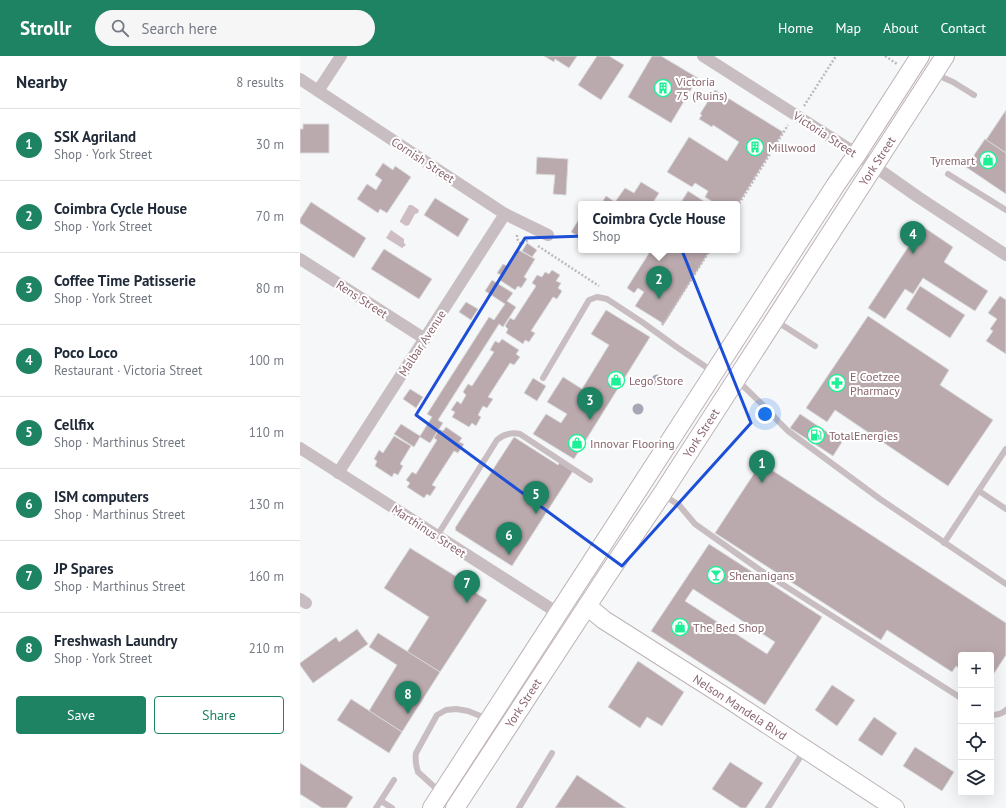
<!DOCTYPE html>
<html lang="en">
<head>
<meta charset="utf-8">
<style>
	:root { --surface:#fff; --page:#f6f6f7; --text:#1f2937; --muted:#747a83; --line:#e0e1e3; --accent:#1e8362 }
	body { margin:0; font-family:"PT Sans",sans-serif; background:var(--page); color:var(--text) }
	.controls { position:absolute; right:12px; bottom:12px; display:grid; overflow:hidden; border-radius:4px; box-shadow:0 4px 16px #0002 }
	.controls button { width:36px; height:36px; display:grid; place-items:center; padding:0; border:0; border-bottom:1px solid var(--line); background:var(--surface); color:var(--text); font:20px sans-serif }
	.you { position:absolute; left:465px; top:358px; width:14px; height:14px; margin:-10px; border:3px solid #fff; border-radius:50%; background:#1a73e8; box-shadow:0 0 0 6px #1a73e833 }
	.badge { display:grid; place-items:center; width:26px; height:26px; border-radius:50%; background:var(--accent); color:#fff; font-size:13px; font-weight:700 }
	.pin { position:absolute; translate:-50% -33px; filter:drop-shadow(0 1px 2px #0008) }
	.pin::after { content:''; position:absolute; top:21px; width:14px; height:12px; background:inherit; clip-path:polygon(0 0,100% 0,50% 100%) }
	.popup { position:absolute; left:278px; top:145px; width:162px; height:52px; box-sizing:border-box; display:grid; place-content:center; border-radius:4px; background:var(--surface); filter:drop-shadow(0 1px 3px #0005); font-size:13px; white-space:nowrap; color:var(--muted) }
	.popup b { font-size:15px; color:var(--text) }
	.popup::after { content:''; position:absolute; left:50%; top:100%; margin-left:-8px; border:8px solid transparent; border-top-color:var(--surface) }
	.list { margin:0; padding:0; list-style:none }
	h2 { display:flex; justify-content:space-between; align-items:center; height:52px; margin:0; padding:0 16px; font-size:17px }
	h2 small { font-size:13px; font-weight:400; color:var(--muted) }
	.list li { display:grid; grid-template-columns:26px 1fr auto; gap:12px; align-items:center; box-sizing:border-box; height:72px; padding:0 16px; border-top:1px solid var(--line) }
	.list b { display:block; font-size:15px; white-space:nowrap }
	.list p { margin:0; font-size:13px; white-space:nowrap; color:var(--muted) }
	.list em { font-size:13px; font-style:normal; color:var(--muted) }
	.actions { display:flex; gap:8px; padding:12px 16px }
	.actions a { flex:1; padding:9px 0; border:1px solid var(--accent); border-radius:4px; text-align:center; font-size:14px; color:var(--accent) }
	.actions .main { background:var(--accent); color:#fff }
	.icon { flex:none; width:22px; height:22px; fill:none; stroke:currentColor; stroke-width:2; stroke-linecap:round; stroke-linejoin:round }
	.map { position:relative; flex:none; width:706px; height:752px; overflow:hidden }
	header { display:flex; align-items:center; gap:24px; box-sizing:border-box; height:56px; padding:0 20px; background:var(--accent); color:#fff }
	header strong { font-size:19px }
	nav { display:flex; gap:22px; margin-inline-start:auto; font-size:14px }
	.search { width:280px; height:36px; background:var(--page); display:flex; align-items:center; gap:10px; box-sizing:border-box; padding:0 14px; border-radius:22px; color:var(--muted); font-size:15px }
	main { display:flex }
	aside { flex:1; background:var(--surface) }
	.map>svg:first-child { display:block }
	.water { fill:#cfbdc4 }
	.building { fill:#baa9ad; stroke:#d8d9da; fill-rule:evenodd }
	.lines { fill:none; stroke-linecap:round; stroke-linejoin:round }
	.secondary-casing { stroke:#bfb3b6; stroke-width:20 }
	.path { stroke:#c0b9bb; stroke-width:2.5; stroke-dasharray:2 2; stroke-linecap:butt }
	.lane { stroke:#c8bec1; stroke-width:6 }
	.street { stroke:#c8bec1; stroke-width:12 }
	.secondary { stroke:#fff; stroke-width:18 }
	.tree { fill:#a8a6b6 }
	.marked { fill:none; stroke:#1d4ed8; stroke-width:3; stroke-linejoin:round }
	.labels { text-anchor:middle; dominant-baseline:central; stroke-width:4; stroke-linejoin:round; paint-order:stroke }
	.poi-label { font-size:12px; fill:#89656d; stroke:#fff; text-anchor:start }
	.street-label { font-size:12px; fill:#89656d; stroke:#fff }
</style>
</head>
<body>
<header>
<strong>Strollr</strong>
<div class="search"><svg class="icon" aria-label="search" viewBox="0 0 24 24"><circle cx="10" cy="10" r="6"/><path d="M15 15l6 6"/></svg>Search here</div>
<nav><a>Home</a><a>Map</a><a>About</a><a>Contact</a></nav>
</header>
<main>
<aside>
<h2>Nearby<small>8 results</small></h2>
<ul class="list">
<li><span class="badge">1</span><div><b>SSK Agriland</b><p>Shop · York Street</p></div><em>30 m</em></li>
<li><span class="badge">2</span><div><b>Coimbra Cycle House</b><p>Shop · York Street</p></div><em>70 m</em></li>
<li><span class="badge">3</span><div><b>Coffee Time Patisserie</b><p>Shop · York Street</p></div><em>80 m</em></li>
<li><span class="badge">4</span><div><b>Poco Loco</b><p>Restaurant · Victoria Street</p></div><em>100 m</em></li>
<li><span class="badge">5</span><div><b>Cellfix</b><p>Shop · Marthinus Street</p></div><em>110 m</em></li>
<li><span class="badge">6</span><div><b>ISM computers</b><p>Shop · Marthinus Street</p></div><em>130 m</em></li>
<li><span class="badge">7</span><div><b>JP Spares</b><p>Shop · Marthinus Street</p></div><em>160 m</em></li>
<li><span class="badge">8</span><div><b>Freshwash Laundry</b><p>Shop · York Street</p></div><em>210 m</em></li>
</ul>
<div class="actions"><a class="main">Save</a><a>Share</a></div>
</aside>
<div class="map">
<svg width="706" height="752" viewBox="0 0 706 752">
	<rect width="100%" height="100%" fill="#f6f7f9"/>
	<g class="water">
		<path d="M109,149H112L119,154L118,157L115,158L109,169L106,170L100,166V165Z"/>
		<path d="M91,174L104,183V187L106,189L102,192L86,182Z"/>
	</g>
	<g class="building">
		<path d="M244,0H277L269,12L255,3L254,6Z"/>
		<path d="M297,0H309L324,9L301,44L278,29Z"/>
		<path d="M352,0H361L398,22L371,67L328,41Z"/>
		<path d="M415,34L483,76L437,150V148H416L405,141L408,135L395,127L392,131L367,116L389,81L427,105L439,86L413,69L412,71L399,63L402,59L400,58Z"/>
		<path d="M706,54V97L686,84Z"/>
		<path d="M3,68H29V97H0V73H3Z"/>
		<path d="M685,83L706,97V138L666,111Z"/>
		<path d="M237,101L268,103L266,139L253,138L255,119L236,118Z"/>
		<path d="M83,107L93,114L95,110L111,121L87,157L80,153L78,157L57,143L67,128L76,134L82,124L75,119Z"/>
		<path d="M341,126L359,137L352,148H344L341,146L340,148H301L306,140L315,146L325,132L334,137Z"/>
		<path d="M388,135L402,144L408,148H380Z"/>
		<path d="M135,142L169,163L158,181L124,159Z"/>
		<path d="M11,146L66,182L54,202L0,167V163Z"/>
		<path d="M281,160V182L271,176Z"/>
		<path d="M622,170L653,191L644,206L688,235L675,255L623,222L613,238L605,233L585,263L568,252Z"/>
		<path d="M227,187L237,194L232,201L222,195Z"/>
		<path d="M84,193L132,223L119,243L71,213Z"/>
		<path d="M217,193L235,203L224,221L227,223L221,232L218,230L215,234L198,223L201,219L197,217L203,208L207,210Z"/>
		<path d="M351,194H410L364,268L335,250L344,236L338,232L334,237L327,232Z"/>
		<path d="M252,214L260,219L256,225L261,227L258,232L262,235L257,243L253,241L231,275L235,277L229,286L225,284L223,288L206,277L208,273L205,270L210,262L214,264L236,230L232,227L237,219L242,221L245,216L249,218Z"/>
		<path d="M192,224L213,237L207,245L216,251L203,271L199,268L138,364L143,367L130,387L120,381L114,391L94,378L101,368L120,380L132,361L127,358L189,261L194,264L205,248L185,235Z"/>
		<path d="M620,230L665,259L650,282L606,253Z"/>
		<path d="M700,240L706,244V298L686,285L693,275L690,273L697,263L688,257Z"/>
		<path d="M166,246L178,253L171,264L159,256Z"/>
		<path d="M306,254L350,281L274,403L233,378L246,358L261,367L267,358L247,346L263,321L282,333L309,289L291,278Z"/>
		<path d="M568,260L649,314L640,329L693,364L648,430L535,354L527,366L506,352Z"/>
		<path d="M202,283L219,294L216,298L220,301L214,309L210,307L188,341L193,343L187,352L183,350L178,359L181,361L176,370L172,367L169,371L152,361L155,356L151,354L157,345L161,348L166,339L163,336L168,328L172,330L194,296L190,294L195,285L199,287Z"/>
		<path d="M233,322L246,330L237,345L224,337Z"/>
		<path d="M110,333L123,341L116,352L103,343Z"/>
		<path d="M500,358L542,386L533,400L490,372Z"/>
		<path d="M146,371L162,382L159,386L164,388L158,397L154,395L132,429L136,431L130,440L127,438L124,442L107,431L110,427L106,424L112,416L116,418L137,384L134,382L139,373L143,375Z"/>
		<path d="M94,380L111,390L100,408L103,410L98,419L94,417L92,421L75,410L77,405L74,403L79,394L83,397Z"/>
		<path d="M214,381L258,409L260,406L273,415L212,510L155,474L156,473L155,472Z"/>
		<path d="M461,407L706,567V599L691,622V599H661V614L656,610L652,616L587,574L581,584L415,477Z"/>
		<path d="M409,488L522,561L465,649L351,575ZM393,533L475,586L467,598L385,545Z"/>
		<path d="M110,492L157,521L155,524L187,544L140,616L107,596L129,561L84,532Z"/>
		<path d="M57,573L68,588L13,627L0,609V607L36,581L39,586Z"/>
		<path d="M78,577L140,616L102,676L69,655L97,609L69,591Z"/>
		<path d="M338,605L384,636L362,670L347,661L340,672L308,651Z"/>
		<path d="M532,629L555,644L537,670L515,654Z"/>
		<path d="M51,643L102,676L89,697L37,664Z"/>
		<path d="M574,661L597,677L582,700L558,684Z"/>
		<path d="M615,691L654,716L642,735L603,710Z"/>
		<path d="M430,706L463,727L446,752H441L412,733Z"/>
		<path d="M0,707L53,741L46,752H22L0,738Z"/>
		<path d="M277,719L326,752H255Z"/>
	</g>
	<g class="lines">
		<g class="secondary-casing">
			<g id="secondary">
				<path d="M287,550L304,564L427,642L595,752"/>
				<path d="M132,752L535,130L557,98L620,0"/>
				<path d="M155,752L306,521L362,438L645,0"/>
			</g>
		</g>
		<g class="path">
			<path d="M585,0L597,8"/>
			<path d="M504,50L536,0"/>
			<path d="M437,151L488,69"/>
			<path d="M217,179V183L221,188L226,185H228"/>
			<path d="M238,190L299,230"/>
			<path d="M362,269L410,194"/>
		</g>
		<g class="lane">
			<path d="M635,18L653,26L674,39"/>
			<path d="M648,118L706,154"/>
			<path d="M476,265L515,290"/>
			<path d="M243,322L289,244L297,241L307,243L342,266L378,292L412,315"/>
			<path d="M437,324L469,355L478,365L488,375L580,443L706,528"/>
			<path d="M679,435L706,453"/>
			<path d="M363,439L379,449L395,468L460,514L661,642"/>
			<path d="M137,480L197,384C204,378 211,376 220,378L290,424"/>
			<path d="M644,487L706,393"/>
			<path d="M691,659C696,659 702,658 706,654"/>
			<path d="M140,736L118,716C116,710 115,704 116,697L137,659L146,654L156,653L168,655L188,663"/>
			<path d="M81,745L92,752"/>
			<path d="M76,752L94,724"/>
			<path d="M219,752L252,697"/>
			<path d="M468,752L504,695"/>
		</g>
		<g class="street">
			<path d="M403,0L557,98L618,141L706,199"/>
			<path d="M0,23L205,158L248,179"/>
			<path d="M18,35L41,0"/>
			<path d="M0,203L125,283"/>
			<path d="M0,392L258,557"/>
			<path d="M38,417L205,158"/>
			<path d="M0,543L6,547"/>
		</g>
		<use href="#secondary" class="secondary"/>
	</g>
	<g class="tree">
		<circle cx="357" cy="324" r="5.5"/>
		<circle cx="338" cy="353" r="5.5"/>
	</g>
	<path class="marked" d="M375,177L451,367L322,510L116,359L225,182Z"/>
	<defs>
		<g id="building-ring" transform="scale(0.9)"><circle r="9.5" fill="#fff" stroke="#1df196" stroke-width="1.5"/><path d="M-4-6H4V6H1V3H-1V6H-4ZM-2.5-4.3h1.7v1.8h-1.7ZM.8-4.3h1.7v1.8H.8ZM-2.5-1h1.7V.8h-1.7ZM.8-1h1.7V.8H.8Z" fill="#1df196"/></g>
		<g id="shop-ring" transform="scale(0.9)"><circle r="9.5" fill="#fff" stroke="#1df196" stroke-width="1.5"/><path d="M-5-2.5h2.3a2.7 3.5 0 0 1 5.4 0H5L5.5 6h-11ZM-1.5-2.5h3a1.5 2.3 0 0 0-3 0Z" fill="#1df196"/></g>
		<g id="pharmacy-ring" transform="scale(0.9)"><circle r="9.5" fill="#fff" stroke="#1df196" stroke-width="1.5"/><path d="M-2-6h4v4h4v4h-4v4h-4v-4h-4v-4h4Z" fill="#1df196"/></g>
		<g id="fuel-ring" transform="scale(0.9)"><circle r="9.5" fill="#fff" stroke="#1df196" stroke-width="1.5"/><path d="M-5.5-6h7V0h2V4h1.3V-2.5L3-4.5l.8-.8L6-3V5H2.5V1h-1V6h-7ZM-4.2-4.7v3.2H.2V-4.7Z" fill="#1df196"/></g>
		<g id="bar-ring" transform="scale(0.9)"><circle r="9.5" fill="#fff" stroke="#1df196" stroke-width="1.5"/><path d="M-6-5H6L.8 .8V4.5H3.5V6h-7V4.5H-.8V.8Z" fill="#1df196"/></g>
	</defs>
	<g fill-rule="evenodd">
		<use href="#building-ring" x="363" y="32"/>
		<use href="#building-ring" x="455" y="91"/>
		<use href="#shop-ring" x="688" y="104"/>
		<use href="#shop-ring" x="316" y="324"/>
		<use href="#pharmacy-ring" x="537" y="327"/>
		<use href="#fuel-ring" x="516" y="379"/>
		<use href="#shop-ring" x="277" y="387"/>
		<use href="#bar-ring" x="416" y="519"/>
		<use href="#shop-ring" x="380" y="571"/>
	</g>
	<g class="labels">
		<g class="poi-label">
			<text x="376" y="25">Victoria<tspan x="376" dy="14">75 (Ruins)</tspan></text>
			<text x="468" y="91">Millwood</text>
			<text x="675" y="104" text-anchor="end">Tyremart</text>
			<text x="550" y="320">E Coetzee<tspan x="550" dy="14">Pharmacy</tspan></text>
			<text x="329" y="324">Lego Store</text>
			<text x="529" y="379">TotalEnergies</text>
			<text x="290" y="387">Innovar Flooring</text>
			<text x="429" y="519">Shenanigans</text>
			<text x="393" y="571">The Bed Shop</text>
		</g>
		<g class="street-label">
			<text transform="translate(525 78) rotate(33)">Victoria Street</text>
			<text transform="translate(123 104) rotate(33)">Cornish Street</text>
			<text transform="translate(577 105) rotate(-57)">York Street</text>
			<text transform="translate(62 243) rotate(33)">Rens Street</text>
			<text transform="translate(122 287) rotate(-57)">Malbar Avenue</text>
			<text transform="translate(401 377) rotate(-57)">York Street</text>
			<text transform="translate(129 475) rotate(33)">Marthinus Street</text>
			<text transform="translate(223 647) rotate(-57)">York Street</text>
			<text transform="translate(440 651) rotate(33)">Nelson Mandela Blvd</text>
		</g>
	</g>
</svg>
<div class="controls">
<button>+</button>
<button>−</button>
<button><svg class="icon" aria-label="locate" viewBox="0 0 24 24"><circle cx="12" cy="12" r="6"/><path d="M12 2v4M12 18v4M2 12h4M18 12h4"/></svg></button>
<button><svg class="icon" aria-label="layers" viewBox="0 0 24 24"><path d="M12 4l9 5-9 5-9-5zM3 14l9 5 9-5"/></svg></button>
</div>
<div class="you"></div>
<div class="pin badge" style="left:462px;top:427px">1</div>
<div class="pin badge" style="left:359px;top:243px">2</div>
<div class="popup"><b>Coimbra Cycle House</b>Shop</div>
<div class="pin badge" style="left:290px;top:364px">3</div>
<div class="pin badge" style="left:613px;top:198px">4</div>
<div class="pin badge" style="left:236px;top:458px">5</div>
<div class="pin badge" style="left:209px;top:499px">6</div>
<div class="pin badge" style="left:167px;top:547px">7</div>
<div class="pin badge" style="left:108px;top:658px">8</div>
</div>
</main>
</body>
</html>
